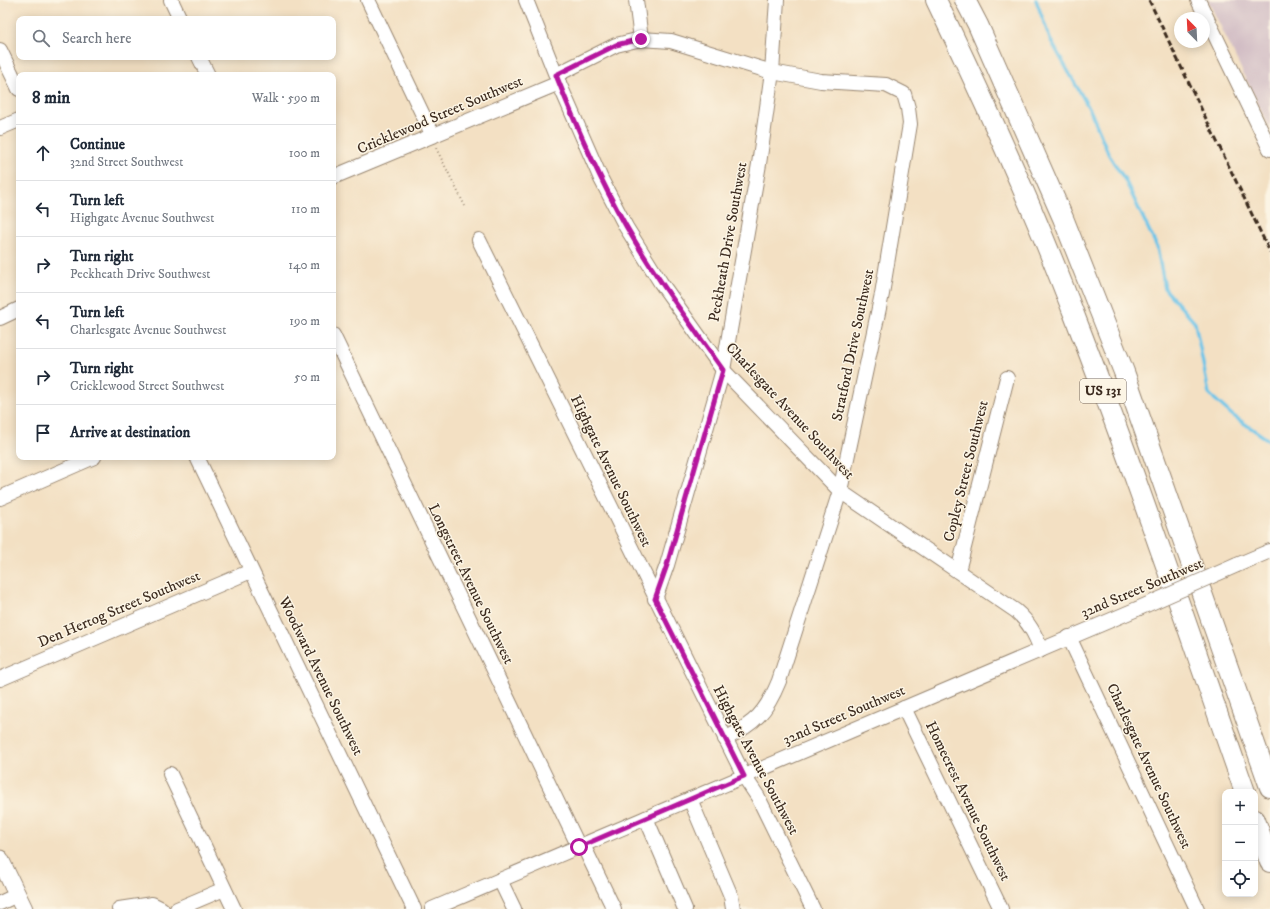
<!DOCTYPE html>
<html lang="en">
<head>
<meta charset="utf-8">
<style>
	:root { --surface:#fff; --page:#f2f2f3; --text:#1f2937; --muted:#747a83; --line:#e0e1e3 }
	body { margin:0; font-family:"IM FELL DW Pica",serif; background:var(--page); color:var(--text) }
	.controls { position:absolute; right:12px; bottom:12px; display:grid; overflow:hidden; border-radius:8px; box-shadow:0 2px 10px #0003 }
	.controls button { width:36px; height:36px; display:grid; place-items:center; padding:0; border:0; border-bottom:1px solid var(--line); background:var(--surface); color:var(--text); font:20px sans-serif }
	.compass { position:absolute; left:1174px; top:12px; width:36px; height:36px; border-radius:50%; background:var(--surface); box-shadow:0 2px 10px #0003; rotate:336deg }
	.stop { position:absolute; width:12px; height:12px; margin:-9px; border:3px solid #b5179e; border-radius:50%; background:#fff }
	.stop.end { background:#b5179e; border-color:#fff; box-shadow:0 1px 4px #0008 }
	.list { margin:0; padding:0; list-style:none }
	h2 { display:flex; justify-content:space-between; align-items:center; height:52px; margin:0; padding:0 16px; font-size:17px }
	h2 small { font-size:13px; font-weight:400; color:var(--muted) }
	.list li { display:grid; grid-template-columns:26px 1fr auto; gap:12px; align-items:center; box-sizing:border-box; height:56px; padding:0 16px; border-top:1px solid var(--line) }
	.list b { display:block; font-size:15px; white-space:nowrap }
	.list p { margin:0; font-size:13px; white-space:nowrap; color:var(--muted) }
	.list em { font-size:13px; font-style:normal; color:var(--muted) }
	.icon { flex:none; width:22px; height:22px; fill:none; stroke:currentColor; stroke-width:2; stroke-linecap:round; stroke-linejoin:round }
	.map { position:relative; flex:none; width:1270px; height:909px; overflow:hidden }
	.search { position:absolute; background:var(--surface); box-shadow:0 2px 10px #0003; left:16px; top:16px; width:320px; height:44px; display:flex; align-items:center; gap:10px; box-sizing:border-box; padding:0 14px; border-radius:8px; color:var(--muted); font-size:15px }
	.panel { position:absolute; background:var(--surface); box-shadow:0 2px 10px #0003; left:16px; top:72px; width:320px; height:388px; border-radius:8px }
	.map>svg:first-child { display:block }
	.industrial { fill:#d2bdc5 }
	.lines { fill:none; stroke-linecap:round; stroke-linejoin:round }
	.stream { stroke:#6bc4e9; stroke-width:3.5 }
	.minor-casing { stroke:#978570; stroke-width:16 }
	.major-casing { stroke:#978570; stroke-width:19 }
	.highway-casing { stroke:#978570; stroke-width:22 }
	.path { stroke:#978570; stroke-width:2; stroke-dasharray:1 3; stroke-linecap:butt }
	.minor { stroke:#fff; stroke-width:14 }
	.major { stroke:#fff; stroke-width:17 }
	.highway { stroke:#fff; stroke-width:20 }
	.rail { stroke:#3b2a1e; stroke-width:3; stroke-dasharray:6 3; stroke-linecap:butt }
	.minor-bridge-casing { stroke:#978570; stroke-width:16; stroke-linecap:butt }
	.minor-bridge { stroke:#fff; stroke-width:14 }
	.route { stroke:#b5179e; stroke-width:5 }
	.labels { text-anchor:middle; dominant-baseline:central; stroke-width:3; stroke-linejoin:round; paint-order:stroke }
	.shield { fill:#fcf5e5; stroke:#75675a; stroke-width:1 }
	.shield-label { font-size:14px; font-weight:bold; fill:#3b2a1e }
	.street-label { font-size:15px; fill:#3b2a1e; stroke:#fcf5e5 }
</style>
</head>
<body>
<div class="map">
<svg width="1270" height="909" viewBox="0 0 1270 909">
	<rect width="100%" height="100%" fill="#fcf5e5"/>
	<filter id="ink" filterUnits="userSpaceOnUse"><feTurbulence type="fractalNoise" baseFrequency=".025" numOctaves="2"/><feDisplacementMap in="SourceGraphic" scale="8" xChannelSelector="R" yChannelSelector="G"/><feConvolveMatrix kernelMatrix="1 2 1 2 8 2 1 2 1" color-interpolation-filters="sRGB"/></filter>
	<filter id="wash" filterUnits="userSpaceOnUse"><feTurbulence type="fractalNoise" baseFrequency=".012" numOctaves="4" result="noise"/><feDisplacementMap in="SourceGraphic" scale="16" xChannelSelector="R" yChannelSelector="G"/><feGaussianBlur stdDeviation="0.9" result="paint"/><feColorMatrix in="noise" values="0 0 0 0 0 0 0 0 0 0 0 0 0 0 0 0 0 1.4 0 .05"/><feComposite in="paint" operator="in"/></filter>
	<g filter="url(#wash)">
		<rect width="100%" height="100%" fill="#f3e0c3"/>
		<path class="industrial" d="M1208,0H1270V129Z"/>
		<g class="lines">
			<path class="stream" d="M1036,0L1050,39L1091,112L1109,155L1125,180L1157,247L1165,289L1195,323L1209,394L1232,415L1270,441"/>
		</g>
	</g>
	<g filter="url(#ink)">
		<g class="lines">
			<g class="minor-casing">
				<g id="minor">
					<path d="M171,0L180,19"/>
					<path d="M368,0L433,136"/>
					<path d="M526,0L559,83L601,179L626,227L661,283L723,370L840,491L1016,611C1029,622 1035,634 1041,650"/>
					<path d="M636,0L641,39"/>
					<path d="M1198,0L1270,149"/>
					<path d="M0,50L19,89"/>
					<path d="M199,57L208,75"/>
					<path d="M556,75L616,45L641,39L671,41L772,72L821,81L886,85L904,94L908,108L910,124L882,294L840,491L779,681C766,713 755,723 725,739"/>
					<path d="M0,128L19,120"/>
					<path d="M333,177L559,83"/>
					<path d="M479,240L744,776L758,797L813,909"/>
					<path d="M0,318L19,309"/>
					<path d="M333,335L579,847"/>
					<path d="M197,457L414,909"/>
					<path d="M0,498L94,457"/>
					<path d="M1237,565L1270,551"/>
					<path d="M958,571L1007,378"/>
					<path d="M655,599L667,565L723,370L759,164L772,72L777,0"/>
					<path d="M1069,637L1197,909"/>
					<path d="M0,679L251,571"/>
					<path d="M904,708L1001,909"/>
					<path d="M170,774L234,909"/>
					<path d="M690,799L731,896L733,909"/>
					<path d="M646,818L685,909"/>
					<path d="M583,845L614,909"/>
					<path d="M500,880L514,909"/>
					<path d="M0,903L17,895"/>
					<path d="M119,909L152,904L162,909"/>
					<path d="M177,909L224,889"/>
					<path d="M432,909L1137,609"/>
				</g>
			</g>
			<g class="major-casing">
				<path id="major" d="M0,859L24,909"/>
			</g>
			<g class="highway-casing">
				<g id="highway">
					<path d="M936,0C986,104 1034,209 1075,317C1136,474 1189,633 1245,792"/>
					<path d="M965,0L978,25L1063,218L1124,372L1270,787"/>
					<path d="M1255,820L1270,862"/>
				</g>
			</g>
			<path class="path" d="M436,148L465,206"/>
			<use href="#minor" class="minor"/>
			<use href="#major" class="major"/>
			<use href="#highway" class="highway"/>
			<path class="rail" d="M1149,0L1270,252"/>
			<g class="minor-bridge-casing">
				<path id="minor-bridge" d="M1137,609L1237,565"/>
			</g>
			<use href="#minor-bridge" class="minor-bridge"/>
		</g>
	</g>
	<g class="lines" filter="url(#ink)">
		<path class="route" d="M579,847L744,776L655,599L667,565L723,370C690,323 655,277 626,226C599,178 576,126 556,75L616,45L641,39"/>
	</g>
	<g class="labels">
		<rect class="shield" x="1080" y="379" width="46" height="24" rx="3"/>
		<g class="shield-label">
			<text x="1103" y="391">US 131</text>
		</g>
		<g class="street-label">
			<text transform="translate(440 115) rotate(-23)">Cricklewood Street Southwest</text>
			<text transform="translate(728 242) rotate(-80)">Peckheath Drive Southwest</text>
			<text transform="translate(853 345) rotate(-78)">Stratford Drive Southwest</text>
			<text transform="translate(790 411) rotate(47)">Charlesgate Avenue Southwest</text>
			<text transform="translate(611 471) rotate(64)">Highgate Avenue Southwest</text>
			<text transform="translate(966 471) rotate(-76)">Copley Street Southwest</text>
			<text transform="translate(471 584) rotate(64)">Longstreet Avenue Southwest</text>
			<text transform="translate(1142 588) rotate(-23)">32nd Street Southwest</text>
			<text transform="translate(119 609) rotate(-23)">Den Hertog Street Southwest</text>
			<text transform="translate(321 676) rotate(64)">Woodward Avenue Southwest</text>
			<text transform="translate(844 715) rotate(-23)">32nd Street Southwest</text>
			<text transform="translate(756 760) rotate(62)">Highgate Avenue Southwest</text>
			<text transform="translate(1149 766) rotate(65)">Charlesgate Avenue Southwest</text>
			<text transform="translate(968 801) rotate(64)">Homecrest Avenue Southwest</text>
		</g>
	</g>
</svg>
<div class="controls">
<button>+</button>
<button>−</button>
<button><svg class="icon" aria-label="locate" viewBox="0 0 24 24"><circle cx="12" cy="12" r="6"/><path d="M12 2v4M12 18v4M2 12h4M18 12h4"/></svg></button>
</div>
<svg class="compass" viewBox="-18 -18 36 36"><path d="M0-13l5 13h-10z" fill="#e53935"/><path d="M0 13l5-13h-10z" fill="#747a83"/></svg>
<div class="stop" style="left:579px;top:847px"></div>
<div class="stop end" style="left:641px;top:39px"></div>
<div class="search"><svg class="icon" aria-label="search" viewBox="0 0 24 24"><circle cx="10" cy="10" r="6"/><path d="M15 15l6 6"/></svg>Search here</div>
<section class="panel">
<h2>8 min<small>Walk · 590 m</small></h2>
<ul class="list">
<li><svg class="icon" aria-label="ahead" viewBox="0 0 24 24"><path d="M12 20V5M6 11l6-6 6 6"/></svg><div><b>Continue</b><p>32nd Street Southwest</p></div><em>100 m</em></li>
<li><svg class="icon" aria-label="left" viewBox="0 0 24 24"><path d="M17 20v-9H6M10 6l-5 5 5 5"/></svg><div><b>Turn left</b><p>Highgate Avenue Southwest</p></div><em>110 m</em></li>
<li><svg class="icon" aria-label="right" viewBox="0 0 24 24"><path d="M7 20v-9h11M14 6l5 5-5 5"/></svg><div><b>Turn right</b><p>Peckheath Drive Southwest</p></div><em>140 m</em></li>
<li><svg class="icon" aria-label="left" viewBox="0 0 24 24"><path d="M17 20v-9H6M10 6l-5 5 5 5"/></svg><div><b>Turn left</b><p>Charlesgate Avenue Southwest</p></div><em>190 m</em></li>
<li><svg class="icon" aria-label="right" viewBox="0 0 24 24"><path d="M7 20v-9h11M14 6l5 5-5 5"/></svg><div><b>Turn right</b><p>Cricklewood Street Southwest</p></div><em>50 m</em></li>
<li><svg class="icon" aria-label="arrive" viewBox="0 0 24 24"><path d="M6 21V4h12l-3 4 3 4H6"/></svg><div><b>Arrive at destination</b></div></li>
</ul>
</section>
</div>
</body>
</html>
